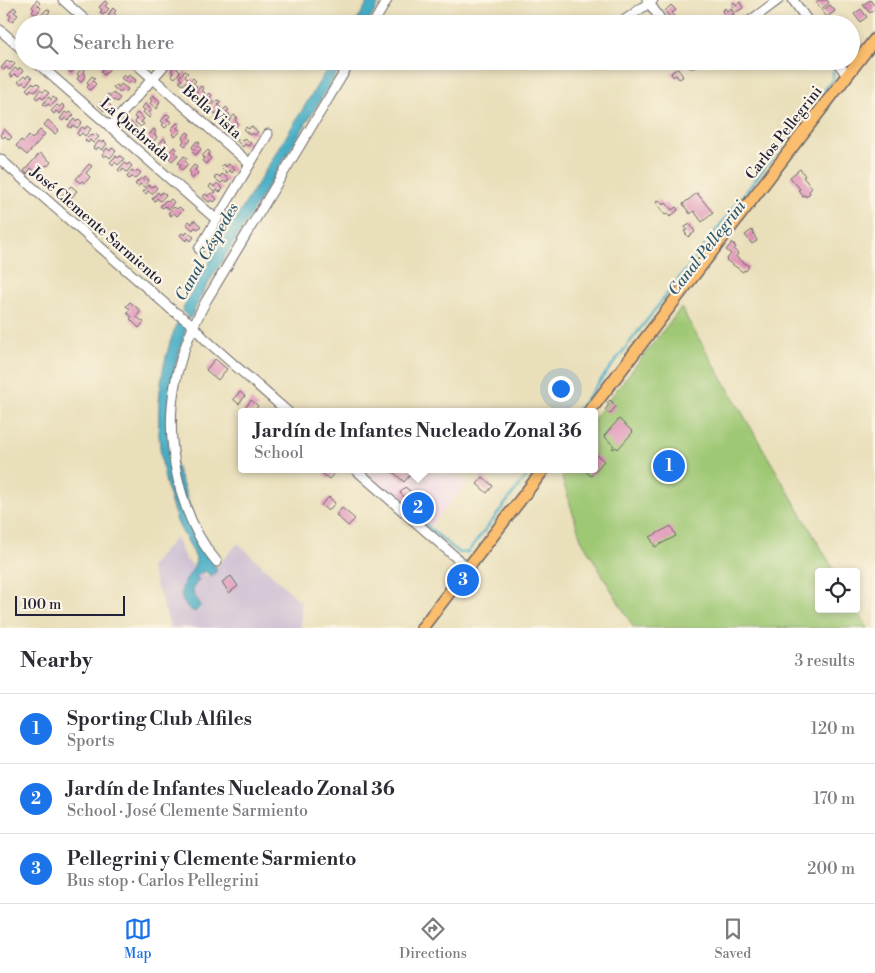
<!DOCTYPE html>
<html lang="en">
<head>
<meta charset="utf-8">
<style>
	:root { --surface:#fff; --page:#f7f7f7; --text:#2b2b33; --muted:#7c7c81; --line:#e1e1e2; --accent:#1a73e8 }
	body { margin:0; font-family:"Libre Bodoni",serif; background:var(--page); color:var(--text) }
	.controls { position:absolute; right:15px; bottom:15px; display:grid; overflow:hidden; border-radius:5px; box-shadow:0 2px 8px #0003 }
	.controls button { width:45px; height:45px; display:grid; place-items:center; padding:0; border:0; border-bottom:1px solid var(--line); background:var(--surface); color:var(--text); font:25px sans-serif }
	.scale { position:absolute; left:15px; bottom:12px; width:110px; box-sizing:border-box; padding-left:5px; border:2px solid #22223b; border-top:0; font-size:14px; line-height:18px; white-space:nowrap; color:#22223b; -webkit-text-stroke:4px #fcf5e5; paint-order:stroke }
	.you { position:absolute; left:560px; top:388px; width:18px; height:18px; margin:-12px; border:4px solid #fff; border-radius:50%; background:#1a73e8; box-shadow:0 0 0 8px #1a73e833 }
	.badge { display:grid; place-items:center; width:32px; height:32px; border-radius:50%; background:var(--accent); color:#fff; font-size:16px; font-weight:700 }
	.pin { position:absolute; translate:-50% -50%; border:2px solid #fff; box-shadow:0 1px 5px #0006 }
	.popup { position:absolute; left:238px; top:408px; width:360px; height:65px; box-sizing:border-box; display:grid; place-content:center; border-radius:5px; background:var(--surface); filter:drop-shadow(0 1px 4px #0005); font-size:16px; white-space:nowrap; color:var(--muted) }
	.popup b { font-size:19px; color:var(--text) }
	.popup::after { content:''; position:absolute; left:50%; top:100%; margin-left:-10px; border:10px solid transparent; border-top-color:var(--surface) }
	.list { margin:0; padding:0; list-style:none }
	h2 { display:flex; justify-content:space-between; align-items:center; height:65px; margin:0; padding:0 20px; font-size:21px }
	h2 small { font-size:16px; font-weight:400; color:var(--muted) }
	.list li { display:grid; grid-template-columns:32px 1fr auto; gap:15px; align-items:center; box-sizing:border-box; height:70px; padding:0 20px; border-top:1px solid var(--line) }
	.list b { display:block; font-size:19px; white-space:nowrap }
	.list p { margin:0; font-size:16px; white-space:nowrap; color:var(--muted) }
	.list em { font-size:16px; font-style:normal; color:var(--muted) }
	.icon { flex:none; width:28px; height:28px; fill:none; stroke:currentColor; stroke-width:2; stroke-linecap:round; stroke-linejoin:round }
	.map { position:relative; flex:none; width:875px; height:628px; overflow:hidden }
	.search { position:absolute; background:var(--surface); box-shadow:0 2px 8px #0003; left:15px; right:15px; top:15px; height:55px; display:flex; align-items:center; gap:12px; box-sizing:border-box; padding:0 18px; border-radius:28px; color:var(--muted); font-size:19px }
	.sheet { height:275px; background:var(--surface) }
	nav { display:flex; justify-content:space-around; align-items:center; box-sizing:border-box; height:70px; border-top:1px solid var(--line); background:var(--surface); font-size:14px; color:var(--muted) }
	nav a { display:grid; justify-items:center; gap:2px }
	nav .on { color:var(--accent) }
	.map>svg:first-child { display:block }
	.built { fill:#eed0e7 }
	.industrial { fill:#ccbed3 }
	.green { fill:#9fc874; stroke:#607558 }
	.water { fill:#46adc5; stroke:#346880 }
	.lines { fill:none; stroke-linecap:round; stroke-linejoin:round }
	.stream { stroke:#46adc5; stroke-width:2.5 }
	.building { fill:#de8eb5 }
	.minor-casing { stroke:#686467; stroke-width:11 }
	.major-casing { stroke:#686467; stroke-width:14 }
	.minor { stroke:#fff; stroke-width:9 }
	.major { stroke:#fbbd6e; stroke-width:11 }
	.labels { text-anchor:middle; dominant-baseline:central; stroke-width:4.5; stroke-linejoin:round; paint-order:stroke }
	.street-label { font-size:15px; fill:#22223b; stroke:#fcf5e5 }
	.water-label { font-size:16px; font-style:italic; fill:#305a72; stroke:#fcf5e5 }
</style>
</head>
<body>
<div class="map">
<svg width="875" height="628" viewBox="0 0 875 628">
	<rect width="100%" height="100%" fill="#fcf5e5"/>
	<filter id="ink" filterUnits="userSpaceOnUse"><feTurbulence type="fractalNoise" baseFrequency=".02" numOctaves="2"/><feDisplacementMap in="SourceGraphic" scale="10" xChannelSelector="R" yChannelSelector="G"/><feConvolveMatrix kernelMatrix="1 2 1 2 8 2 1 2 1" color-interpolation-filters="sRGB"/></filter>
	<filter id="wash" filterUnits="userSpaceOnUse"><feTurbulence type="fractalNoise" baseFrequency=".0096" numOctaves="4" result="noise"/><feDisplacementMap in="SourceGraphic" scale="20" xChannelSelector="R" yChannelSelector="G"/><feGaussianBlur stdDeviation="1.12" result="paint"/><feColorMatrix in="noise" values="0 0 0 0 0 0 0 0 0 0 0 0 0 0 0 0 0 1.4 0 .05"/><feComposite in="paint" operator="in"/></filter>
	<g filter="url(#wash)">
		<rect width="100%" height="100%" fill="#e9dfba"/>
		<path class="built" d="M362,469H448L466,484L430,527Z"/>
		<path class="industrial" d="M176,537L185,559L208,577L238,543L301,602V628H171L150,567Z"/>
		<path class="green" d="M681,308L835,572H819V609H856V608L868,628H634L581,539L562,478L567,469H594V419Z"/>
		<g class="water">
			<path d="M369,0H381L367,24H355Z"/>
			<path d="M332,61H344L201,296L190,319L182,311L189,296Z"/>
			<path d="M179,318L187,325L174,370L169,444L205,551L216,567V572L210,576L205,571L196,576L199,579L193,588V594L201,605L195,612C190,610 186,606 183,601C176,583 195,574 196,559C192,546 182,534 177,521C153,454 151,384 179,318Z"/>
		</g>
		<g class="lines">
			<g class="stream">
				<path d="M576,412L833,79V71"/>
				<path d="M409,511L459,553L468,552L532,469"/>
			</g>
		</g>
		<g id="blocks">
			<g class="building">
				<path d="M37,0L40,3L38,5L41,8L36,15L32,12L34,9L32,7Z"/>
				<path d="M819,0H827L829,3L821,9L816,2Z"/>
				<path d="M870,0L875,6V9L870,13L863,5Z"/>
				<path d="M105,1L108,3L105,6L109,9L103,15L100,12L102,10L99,7Z"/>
				<path d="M734,2L736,5L740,2L743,8L736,12L731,4Z"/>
				<path d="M671,5L676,10L672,13L674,16L670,18L665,11Z"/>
				<path d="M830,5L835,11L827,17L822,11Z"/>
				<path d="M14,7L17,10L14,12L18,15L12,22L9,19L11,16L8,14Z"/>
				<path d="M113,8L116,11L114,13L117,16L111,22L108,19L110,17L108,15Z"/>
				<path d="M725,8L727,11L731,8L734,14L727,18L722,11Z"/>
				<path d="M47,9L50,11L48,14L51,17L45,23L42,20L44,18L41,15Z"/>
				<path d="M861,9L867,17L860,22L854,14Z"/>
				<path d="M716,15L718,18L722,15L725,21L717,24L713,17Z"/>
				<path d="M7,61L10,63L12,61L15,64L10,70L6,67L4,70L1,68Z"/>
				<path d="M71,61H75L73,64L76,67L71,73L67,70L69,68L67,65Z"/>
				<path d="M105,61L109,63L106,66L110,68L104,75L101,72L103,69L100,67Z"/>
				<path d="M176,64L179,66L177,69L180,72L175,78L171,75L173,73L171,70Z"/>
				<path d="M83,67L85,70L83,73L86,75L81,82L77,79L79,76L77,74Z"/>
				<path d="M15,68L18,70L20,68L23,71L18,77L15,74L12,77L9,75Z"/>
				<path d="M678,68L683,77L679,79L676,75L673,77L671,73Z"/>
				<path d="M185,71L188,73L185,76L188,79L183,85L179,82L182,80L179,77Z"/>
				<path d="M28,75L32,78L26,85L23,82L21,84L18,82L24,76L26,78Z"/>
				<path d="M124,75L127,78L129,75L136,80L133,84L130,81L128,84L121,78Z"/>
				<path d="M92,76L95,78L93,81L96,84L90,90L87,87L89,85L87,82Z"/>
				<path d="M193,78L196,81L193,83L197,86L191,93L188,90L190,87L187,85Z"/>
				<path d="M32,83L35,85L37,83L40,86L35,92L31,89L29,92L26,89Z"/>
				<path d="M121,84L128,89L125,93L122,90L120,93L113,87L116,85L119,87Z"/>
				<path d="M201,86L204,88L202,91L205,93L199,100L196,97L198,94L196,92Z"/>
				<path d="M40,90L43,92L45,90L49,93L43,99L40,96L37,99L35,97Z"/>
				<path d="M113,93L120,98L117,102L114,100L112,102L105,97L108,94L111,96Z"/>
				<path d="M210,93L212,95L210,98L213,101L208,107L204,104L206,102L204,99Z"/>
				<path d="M153,95L160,101L157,109L150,103L152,101L150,99Z"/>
				<path d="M49,97L51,100L53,97L57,100L51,106L48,104L46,106L43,104Z"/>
				<path d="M218,100L221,102L218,105L221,108L216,114L212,111L215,109L212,106Z"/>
				<path d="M106,101L112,107L109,110L107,108L104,111L98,105L100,102L103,105Z"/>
				<path d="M62,104L65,107L60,114L56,111L54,114L51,111L57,105L60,107Z"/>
				<path d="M145,104L152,110L149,113L151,116L149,118L143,112L145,110L142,108Z"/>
				<path d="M226,107L229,110L226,112L230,115L224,122L221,119L223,116L220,114Z"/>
				<path d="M65,112L68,114L70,112L74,115L68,121L65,118L63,121L60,119Z"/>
				<path d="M137,113L144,119L141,122L144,124L141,127L135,122L137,119L134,117Z"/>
				<path d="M167,114L170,116L167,119L171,122L165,128L162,125L164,123L161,121Z"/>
				<path d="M234,115L237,117L235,120L238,123L232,129L229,126L231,123L229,121Z"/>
				<path d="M74,119L76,122L79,119L82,122L77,128L73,125L71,128L68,126Z"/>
				<path d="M48,120L59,130L55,134L44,125Z"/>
				<path d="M130,122L137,128L133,136L126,130L129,128L127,126Z"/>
				<path d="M177,123L180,125L177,128L181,131L175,137L172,134L174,132L171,129Z"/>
				<path d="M87,126L91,129L85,136L82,133L79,136L77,133L82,127L85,129Z"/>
				<path d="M251,126L258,132L255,135L252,133L250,135L244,130L246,127L249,129Z"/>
				<path d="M4,129L12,137L9,140L5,136L3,138L0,135Z"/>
				<path d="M154,129L156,132L154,134L157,137L152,144L148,141L150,138L148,136Z"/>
				<path d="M40,130L45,134L27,155L16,146L21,140L24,142L29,136L32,139Z"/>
				<path d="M187,132L190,134L188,137L191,140L185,146L182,143L184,141L182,138Z"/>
				<path d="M91,134L93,136L95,134L99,137L93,143L90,140L88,143L85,140Z"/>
				<path d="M164,138L166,141L164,143L167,146L162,153L158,150L161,147L158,145Z"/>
				<path d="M239,138L242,141L244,138L251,143L248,146L245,144L243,147L237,141Z"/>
				<path d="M99,141L102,143L104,141L107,144L102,150L98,147L96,150L93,148Z"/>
				<path d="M197,141L200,143L198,146L201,149L196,155L192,152L194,150L192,147Z"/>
				<path d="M174,147L177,149L174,152L178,155L172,161L169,158L171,156L168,154Z"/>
				<path d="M107,148L110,151L112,148L116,151L110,158L107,155L104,157L102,155Z"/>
				<path d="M208,150L210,152L208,155L211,158L206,164L202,161L204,158L202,156Z"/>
				<path d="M40,153L51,162L48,166L46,165L38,174L31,168L27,174L24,171Z"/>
				<path d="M116,156L118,158L120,156L124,159L118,165L115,162L113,165L110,162Z"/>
				<path d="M184,156L187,158L185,161L188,164L182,170L179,167L181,165L178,163Z"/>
				<path d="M124,163L127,165L129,163L132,166L127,172L123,169L121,172L118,170Z"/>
				<path d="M89,164L92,166L86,173L90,177L85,183L82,181L80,183L76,179Z"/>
				<path d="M223,164L226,167L229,164L235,169L232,173L229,170L227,173L221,167Z"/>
				<path d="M194,165L197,167L195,170L198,173L192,179L189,176L191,173L189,171Z"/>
				<path d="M800,169L805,176L803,177L812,188L809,191L810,193L806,197L805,195L803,196L798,190L800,189L790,177Z"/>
				<path d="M132,170L135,173L137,170L141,173L135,179L132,177L129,179L127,177Z"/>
				<path d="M222,174L229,179L226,183L223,181L221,183L214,178L217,175L220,177Z"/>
				<path d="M145,177L149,180L144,187L140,184L138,187L135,184L141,178L143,180Z"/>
				<path d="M217,183L223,189L220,192L217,190L215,193L209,187L211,184L214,187Z"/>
				<path d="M149,185L152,187L154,185L157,188L152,194L148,191L146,194L143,192Z"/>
				<path d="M71,186L77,191L69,200L66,198L65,199L61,196Z"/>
				<path d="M158,192L160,195L162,192L166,195L160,201L157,198L155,201L152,199Z"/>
				<path d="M211,193L217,199L214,202L212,200L209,202L203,197L205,194L208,196Z"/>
				<path d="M697,193L713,213L702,222L694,211L690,214L683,204Z"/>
				<path d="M171,199L174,202L169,209L165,206L163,208L160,206L166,200L168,202Z"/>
				<path d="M659,200L663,205L666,203L672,210L676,207L678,210L670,217L667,214L665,215L656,202Z"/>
				<path d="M174,207L177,209L179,207L183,210L177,216L174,213L171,216L168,213Z"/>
				<path d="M194,220L201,226L198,229L195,227L193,230L186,224L189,221L192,224Z"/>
				<path d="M690,224L695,232L688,237L684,231L687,230L685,227Z"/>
				<path d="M752,230L757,241L752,244L745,235Z"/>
				<path d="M187,232L194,237L191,241L188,238L186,241L180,235L182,233L185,235Z"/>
				<path d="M732,243L736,247L734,250L738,253L736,257L749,266L746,271L744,270L743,272L726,260L731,254L726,250Z"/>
				<path d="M130,302L141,311L136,317L144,322L139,328L130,319L132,317L127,313L130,309L126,306Z"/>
				<path d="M215,359L227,369L218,380L206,370Z"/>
				<path d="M240,392L245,396L239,404L233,399Z"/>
				<path d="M251,400L258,406L253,412H244L243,411Z"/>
				<path d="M610,400L616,406L610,414L605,410L609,404L607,403Z"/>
				<path d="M619,419L633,432L618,449L616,447L614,449L612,448L614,446L604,436Z"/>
				<path d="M597,455L604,461L591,476L583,469H594V458Z"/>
				<path d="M327,469L336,471L329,479L323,474Z"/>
				<path d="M390,469H415L404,482Z"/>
				<path d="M483,477L493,486L487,493L477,484Z"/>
				<path d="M405,487L416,496L410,502L400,493Z"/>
				<path d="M329,497L335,503L328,511L321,505Z"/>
				<path d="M418,498L430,509L425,515L412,504Z"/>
				<path d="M342,508L355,519L348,526L336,515Z"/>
				<path d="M671,526L676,536L655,547L650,537Z"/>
				<path d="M231,576L238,586L229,593L222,582Z"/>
			</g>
		</g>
	</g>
	<g filter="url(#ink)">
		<use href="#blocks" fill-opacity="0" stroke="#686467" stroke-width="1"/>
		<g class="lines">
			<g class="minor-casing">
				<g id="minor">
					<path d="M63,0L90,24"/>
					<path d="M647,0L664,24"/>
					<path d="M793,0L810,24"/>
					<path d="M622,22L653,0"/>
					<path d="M373,24L387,0"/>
					<path d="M746,24L778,0"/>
					<path d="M0,30L24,51"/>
					<path d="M35,61L217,220"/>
					<path d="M133,61L250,164"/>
					<path d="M691,61L692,63L694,61"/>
					<path d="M837,61L847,76"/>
					<path d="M110,127L168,61"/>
					<path d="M0,159L172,310L189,322L206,340L288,412"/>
					<path d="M199,249L268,134"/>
					<path d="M355,469L468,568"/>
					<path d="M217,562C179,518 164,441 175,384C180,355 192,327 206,301L351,61"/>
				</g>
			</g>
			<g class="major-casing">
				<g id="major">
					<path d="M589,412L875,39"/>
					<path d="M422,628L544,469"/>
				</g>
			</g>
			<use href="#minor" class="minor"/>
			<use href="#major" class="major"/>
		</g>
	</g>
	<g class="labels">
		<g class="street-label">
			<text transform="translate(212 112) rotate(41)">Bella Vista</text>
			<text transform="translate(135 130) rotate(41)">La Quebrada</text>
			<text transform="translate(784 133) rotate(-52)">Carlos Pellegrini</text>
			<text transform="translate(97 226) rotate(41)">José Clemente Sarmiento</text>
		</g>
		<g class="water-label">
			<text transform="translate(707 248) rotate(-52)">Canal Pellegrini</text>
			<text transform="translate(207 252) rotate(-60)">Canal Céspedes</text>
		</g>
	</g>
</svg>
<div class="controls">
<button><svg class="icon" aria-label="locate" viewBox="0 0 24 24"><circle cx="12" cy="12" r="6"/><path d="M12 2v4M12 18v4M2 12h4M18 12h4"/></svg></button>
</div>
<div class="scale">100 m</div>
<div class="you"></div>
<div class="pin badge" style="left:669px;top:466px">1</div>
<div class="pin badge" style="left:418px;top:508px">2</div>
<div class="popup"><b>Jardín de Infantes Nucleado Zonal 36</b>School</div>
<div class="pin badge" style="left:463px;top:580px">3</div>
<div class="search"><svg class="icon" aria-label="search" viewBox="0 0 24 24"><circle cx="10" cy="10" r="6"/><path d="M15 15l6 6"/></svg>Search here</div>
</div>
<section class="sheet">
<h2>Nearby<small>3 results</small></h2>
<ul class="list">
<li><span class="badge">1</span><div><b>Sporting Club Alfiles</b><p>Sports</p></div><em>120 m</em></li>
<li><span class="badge">2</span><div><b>Jardín de Infantes Nucleado Zonal 36</b><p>School · José Clemente Sarmiento</p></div><em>170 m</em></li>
<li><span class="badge">3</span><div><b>Pellegrini y Clemente Sarmiento</b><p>Bus stop · Carlos Pellegrini</p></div><em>200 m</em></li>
</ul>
</section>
<nav>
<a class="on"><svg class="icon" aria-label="map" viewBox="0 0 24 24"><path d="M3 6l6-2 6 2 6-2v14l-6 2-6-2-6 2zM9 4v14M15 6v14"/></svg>Map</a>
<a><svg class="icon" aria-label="directions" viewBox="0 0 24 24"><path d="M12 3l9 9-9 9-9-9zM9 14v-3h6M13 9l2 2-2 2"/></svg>Directions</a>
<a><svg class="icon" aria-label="saved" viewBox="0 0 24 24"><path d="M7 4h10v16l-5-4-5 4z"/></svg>Saved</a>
</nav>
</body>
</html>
